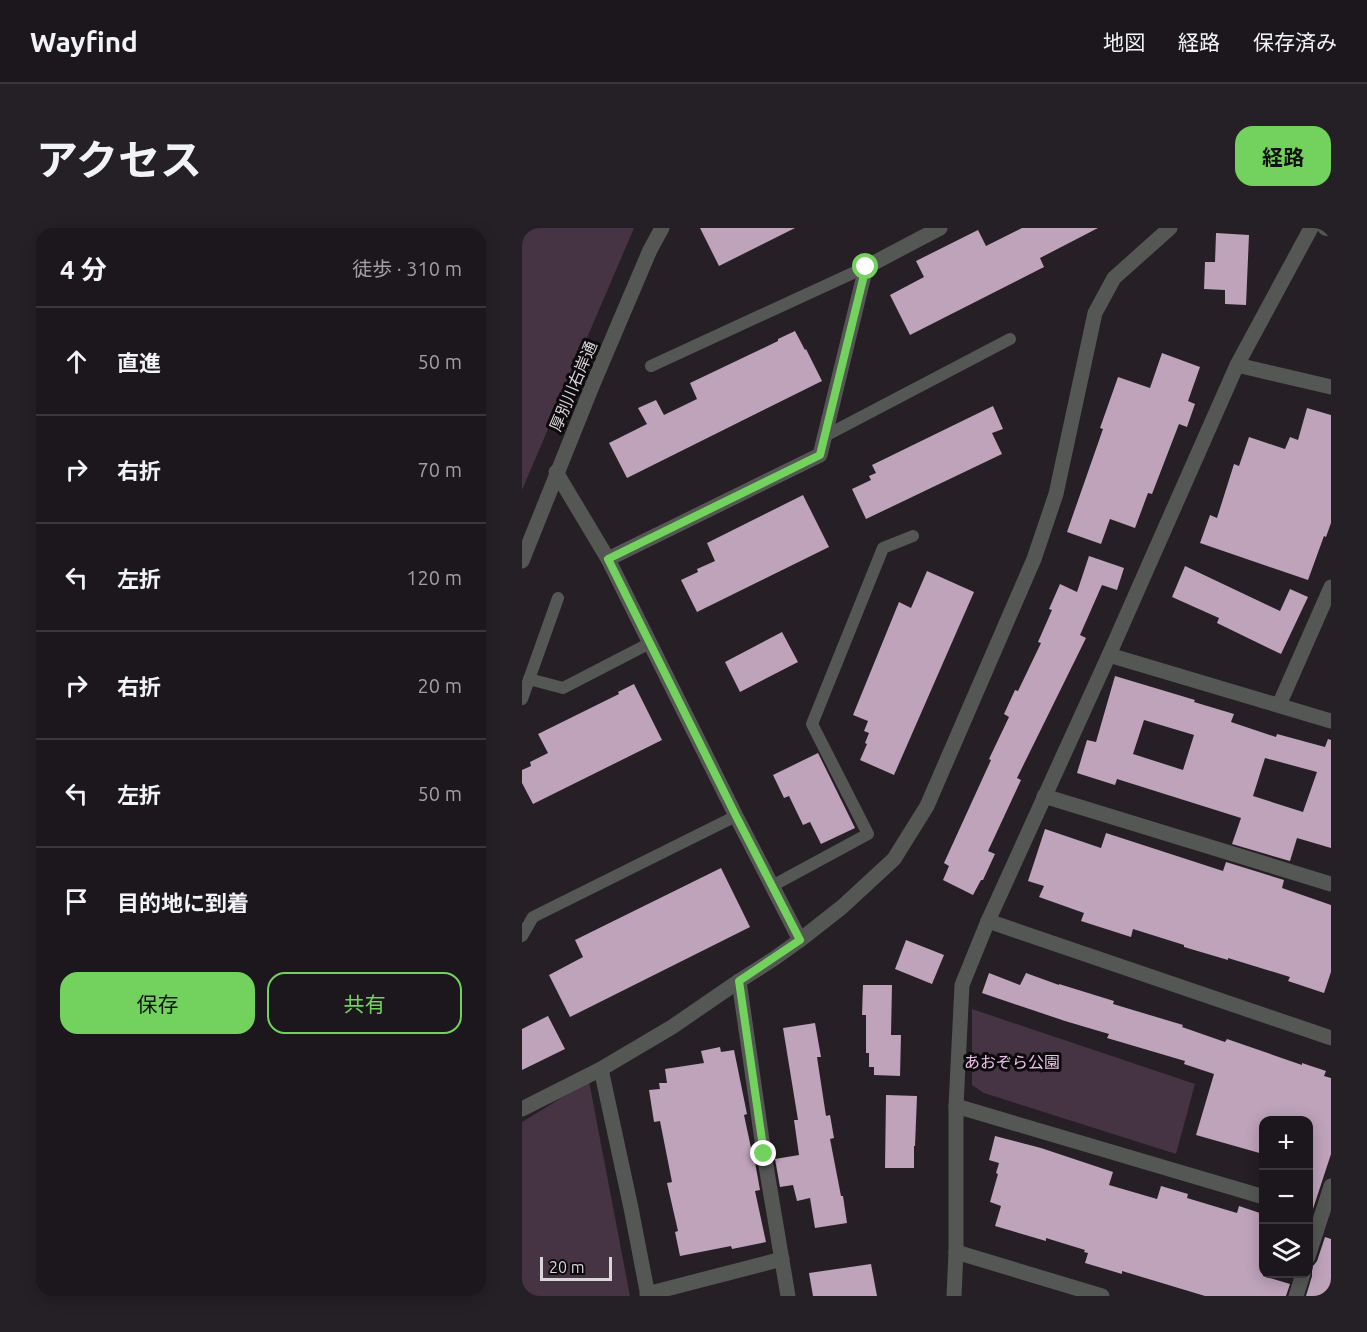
<!DOCTYPE html>
<html lang="ja">
<head>
<meta charset="utf-8">
<style>
	:root { --surface:#1c171c; --page:#252025; --text:#f1f3f6; --muted:#a09fa3; --line:#3a363b; --accent:#72d25d }
	body { margin:0; font-family:Ubuntu,"Noto Sans JP",sans-serif; background:var(--page); color:var(--text) }
	.controls { position:absolute; right:18px; bottom:18px; display:grid; overflow:hidden; border-radius:12px; box-shadow:0 3px 15px #0003 }
	.controls button { width:54px; height:54px; display:grid; place-items:center; padding:0; border:0; border-bottom:2px solid var(--line); background:var(--surface); color:var(--text); font:30px sans-serif }
	.scale { position:absolute; left:18px; bottom:15px; width:72px; box-sizing:border-box; padding-left:6px; border:3px solid #dad5da; border-top:0; font-size:16px; line-height:21px; white-space:nowrap; color:#dad5da; -webkit-text-stroke:4px #0d0a0d; paint-order:stroke }
	.stop { position:absolute; width:18px; height:18px; margin:-14px; border:4px solid #72d25d; border-radius:50%; background:#fff }
	.stop.end { background:#72d25d; border-color:#fff; box-shadow:0 2px 6px #0008 }
	.list { margin:0; padding:0; list-style:none }
	h2 { display:flex; justify-content:space-between; align-items:center; height:78px; margin:0; padding:0 24px; font-size:26px }
	h2 small { font-size:20px; font-weight:400; color:var(--muted) }
	.list li { display:grid; grid-template-columns:39px 1fr auto; gap:18px; align-items:center; box-sizing:border-box; height:108px; padding:0 24px; border-top:2px solid var(--line) }
	.list b { display:block; font-size:22px; white-space:nowrap }
	.list em { font-size:20px; font-style:normal; color:var(--muted) }
	.actions { display:flex; gap:12px; padding:18px 24px }
	.actions a { flex:1; padding:14px 0; border:2px solid var(--accent); border-radius:18px; text-align:center; font-size:21px; color:var(--accent) }
	.actions .main { background:var(--accent); color:#111 }
	.icon { flex:none; width:33px; height:33px; fill:none; stroke:currentColor; stroke-width:2; stroke-linecap:round; stroke-linejoin:round }
	.map { position:relative; flex:none; width:809px; height:1068px; overflow:hidden; border-radius:18px }
	header { display:flex; align-items:center; gap:36px; box-sizing:border-box; height:84px; padding:0 30px; background:var(--surface); border-bottom:2px solid var(--line) }
	header strong { font-size:28px }
	nav { display:flex; gap:33px; margin-inline-start:auto; font-size:21px }
	.intro { display:flex; align-items:center; justify-content:space-between; box-sizing:border-box; height:144px; padding:0 36px }
	h1 { margin:0; font-size:42px }
	.button { padding:15px 27px; border-radius:18px; background:var(--accent); color:#111; font-size:21px; font-weight:700 }
	main { display:flex; gap:36px; padding:0 36px }
	aside { flex:1; background:var(--surface); border-radius:18px; box-shadow:0 3px 15px #0003 }
	.map>svg:first-child { display:block }
	.green { fill:#463344 }
	.building { fill:#bea3bb; fill-rule:evenodd }
	.lines { fill:none; stroke-linecap:round; stroke-linejoin:round }
	.service { stroke:#545753; stroke-width:12 }
	.minor { stroke:#545753; stroke-width:15 }
	.tertiary { stroke:#545753; stroke-width:15 }
	.route { stroke:#72d25d; stroke-width:8 }
	.labels { text-anchor:middle; dominant-baseline:central; stroke-width:6; stroke-linejoin:round; paint-order:stroke }
	.street-label { font-size:16px; fill:#dad5da; stroke:#0d0a0d }
	.park-label { font-size:16px; fill:#eec0e9; stroke:#0d0a0d }
</style>
</head>
<body>
<header>
<strong>Wayfind</strong>
<nav><a>地図</a><a>経路</a><a>保存済み</a></nav>
</header>
<div class="intro"><h1>アクセス</h1><a class="button">経路</a></div>
<main>
<aside>
<h2>4 分<small>徒歩 · 310 m</small></h2>
<ul class="list">
<li><svg class="icon" aria-label="ahead" viewBox="0 0 24 24"><path d="M12 20V5M6 11l6-6 6 6"/></svg><div><b>直進</b></div><em>50 m</em></li>
<li><svg class="icon" aria-label="right" viewBox="0 0 24 24"><path d="M7 20v-9h11M14 6l5 5-5 5"/></svg><div><b>右折</b></div><em>70 m</em></li>
<li><svg class="icon" aria-label="left" viewBox="0 0 24 24"><path d="M17 20v-9H6M10 6l-5 5 5 5"/></svg><div><b>左折</b></div><em>120 m</em></li>
<li><svg class="icon" aria-label="right" viewBox="0 0 24 24"><path d="M7 20v-9h11M14 6l5 5-5 5"/></svg><div><b>右折</b></div><em>20 m</em></li>
<li><svg class="icon" aria-label="left" viewBox="0 0 24 24"><path d="M17 20v-9H6M10 6l-5 5 5 5"/></svg><div><b>左折</b></div><em>50 m</em></li>
<li><svg class="icon" aria-label="arrive" viewBox="0 0 24 24"><path d="M6 21V4h12l-3 4 3 4H6"/></svg><div><b>目的地に到着</b></div></li>
</ul>
<div class="actions"><a class="main">保存</a><a>共有</a></div>
</aside>
<div class="map">
<svg width="809" height="1068" viewBox="0 0 809 1068">
	<rect width="100%" height="100%" fill="#261f25"/>
	<g class="green">
		<path d="M0,0H112L0,262Z"/>
		<path d="M450,781L673,856L654,926L462,865L450,857Z"/>
		<path d="M67,853L108,1068H0V894Z"/>
	</g>
	<g class="building">
		<path d="M178,0H273L197,38Z"/>
		<path d="M500,0H576L518,30L522,39L388,107L368,67L402,49L394,33L456,2L464,18Z"/>
		<path d="M694,5L727,7L724,77L703,76V62L682,61L683,34H693Z"/>
		<path d="M273,103L283,122L284,121L300,153L105,250L87,215L125,196L116,180L134,172L142,187L175,171L168,155L256,113V111Z"/>
		<path d="M640,125L678,139L666,173L673,176L665,199L657,196L630,266L626,265L613,300L588,291L579,316L545,304L581,201L578,200L596,149L628,160Z"/>
		<path d="M471,178L481,201L470,205L480,226L344,291L330,261L349,252L347,248L354,245L350,237Z"/>
		<path d="M785,180L809,187V295L804,309L802,308L786,352L678,315L688,287L695,290L712,236L717,238L727,209L763,221L768,209L776,212Z"/>
		<path d="M281,267L307,319L175,384L159,352L176,344L175,341L193,333L185,315Z"/>
		<path d="M567,328L602,340L595,362L580,357L558,407L564,410L495,550L499,552L466,623L473,626L461,652H459L451,667L421,652L427,638L422,635L469,532L467,531L487,489L482,486L493,462L496,463L519,415L516,414L530,382L527,381L538,356L555,364Z"/>
		<path d="M663,338L758,383L768,361L786,369L759,426L695,395L697,390L650,369Z"/>
		<path d="M405,343L452,364L372,547L338,532L345,516L343,515L347,505L342,503L346,493L331,487L377,374L389,380Z"/>
		<path d="M260,404L276,434L218,464L203,434Z"/>
		<path d="M593,448L673,472L672,474L712,486L709,494L754,509L755,506L803,519L806,511L809,512V620L775,610L768,633L710,616L719,590L595,551L593,557L555,545L565,512L574,514ZM622,492L672,507L661,542L611,526ZM743,530L795,544L781,584L731,568Z"/>
		<path d="M112,456L140,512L11,576L0,555V542L9,538L8,534L26,525L16,506L97,466L96,464Z"/>
		<path d="M296,525L333,600L299,616L288,594L281,597L267,568L262,570L251,547Z"/>
		<path d="M523,601L579,620L584,605L701,643L704,634L762,652L760,660L809,677V744L802,765L766,753L768,749L706,730V732L662,719V717L611,701L609,709L559,693L562,685L517,669L522,658L506,653Z"/>
		<path d="M199,640L228,699L48,789L27,747L61,729L53,712Z"/>
		<path d="M384,712L422,727L410,756L373,741Z"/>
		<path d="M467,745L498,757L504,745L537,757V756L592,773L591,776L661,797L660,799L703,814L705,811L780,837V835L804,843L802,848L809,850V926L790,984L786,983V892H741V926L674,907L692,846L662,836L663,833L585,810L587,806L543,793L460,765Z"/>
		<path d="M341,757H370L369,807H379L378,848L352,847V839H347V825H344V787H340Z"/>
		<path d="M26,788L43,821L0,842V801Z"/>
		<path d="M293,795L299,829H295L304,888L308,887L312,910L308,911L319,968H321L325,995L293,1000L288,970L275,973L271,957L258,959L253,931L277,927L272,892H276L261,800Z"/>
		<path d="M198,819L199,824L212,822L225,886L222,887L232,934H233L238,962L233,963L244,1014L210,1021L209,1018L158,1028L153,1004L156,1003L145,955L150,954L138,893L132,894L127,862L138,861L137,855H145L143,841L182,835L179,823Z"/>
		<path d="M364,867L395,868L393,918H392V940H363Z"/>
		<path d="M473,908L519,920L591,944L587,957L635,971L639,958L666,966L665,970L715,985L717,978L741,986V1048L768,1056L764,1068H683L600,1043V1046L563,1035L566,1025L562,1024L563,1022L524,1010V1013L473,998L479,978L468,974L476,946L474,945L477,935L467,932Z"/>
		<path d="M803,1009L809,1011V1068H784L790,1048V1043L787,1039L792,1037L795,1033Z"/>
		<path d="M349,1036L355,1068H291L287,1045Z"/>
	</g>
	<g class="lines">
		<g class="service">
			<path d="M129,138L344,39"/>
			<path d="M303,208L488,111"/>
			<path d="M7,451L41,460L128,415"/>
			<path d="M0,471L36,370"/>
			<path d="M250,658L346,606L290,496L361,320L391,308"/>
			<path d="M0,708L11,689L214,588"/>
		</g>
		<g class="minor">
			<path d="M803,0L809,1"/>
			<path d="M715,137L809,159"/>
			<path d="M34,244L86,331L214,588L278,712"/>
			<path d="M86,331L298,227L344,39L418,0"/>
			<path d="M587,427L809,493"/>
			<path d="M757,477L809,359"/>
			<path d="M522,568L809,656"/>
			<path d="M466,693L809,810"/>
			<path d="M217,753L242,926L266,1068"/>
			<path d="M79,841L109,980L126,1068"/>
			<path d="M434,878L742,969"/>
			<path d="M434,1024L580,1068"/>
			<path d="M786,1029L809,958"/>
			<path d="M125,1066L260,1031"/>
			<path d="M432,1068L434,1024V878L440,757L466,693L587,427L715,137L789,0"/>
			<path d="M774,1068L781,1046"/>
		</g>
		<g class="tertiary">
			<path d="M0,333L71,156L128,22L140,0"/>
			<path d="M0,881L79,841L150,799L217,753L253,730L278,712L320,679L372,631L405,578L512,331L534,266L573,85L592,50L648,0"/>
		</g>
	</g>
	<g class="lines">
		<path class="route" d="M242,926L217,753L278,712L214,588L86,331L298,227L344,39"/>
	</g>
	<g class="labels">
		<g class="street-label">
			<text transform="translate(51 158) rotate(-67)">厚別川右岸通</text>
		</g>
		<g class="park-label">
			<text x="490" y="834">あおぞら公園</text>
		</g>
	</g>
</svg>
<div class="controls">
<button>+</button>
<button>−</button>
<button><svg class="icon" aria-label="layers" viewBox="0 0 24 24"><path d="M12 4l9 5-9 5-9-5zM3 14l9 5 9-5"/></svg></button>
</div>
<div class="scale">20 m</div>
<div class="stop" style="left:344px;top:39px"></div>
<div class="stop end" style="left:242px;top:926px"></div>
</div>
</main>
</body>
</html>
